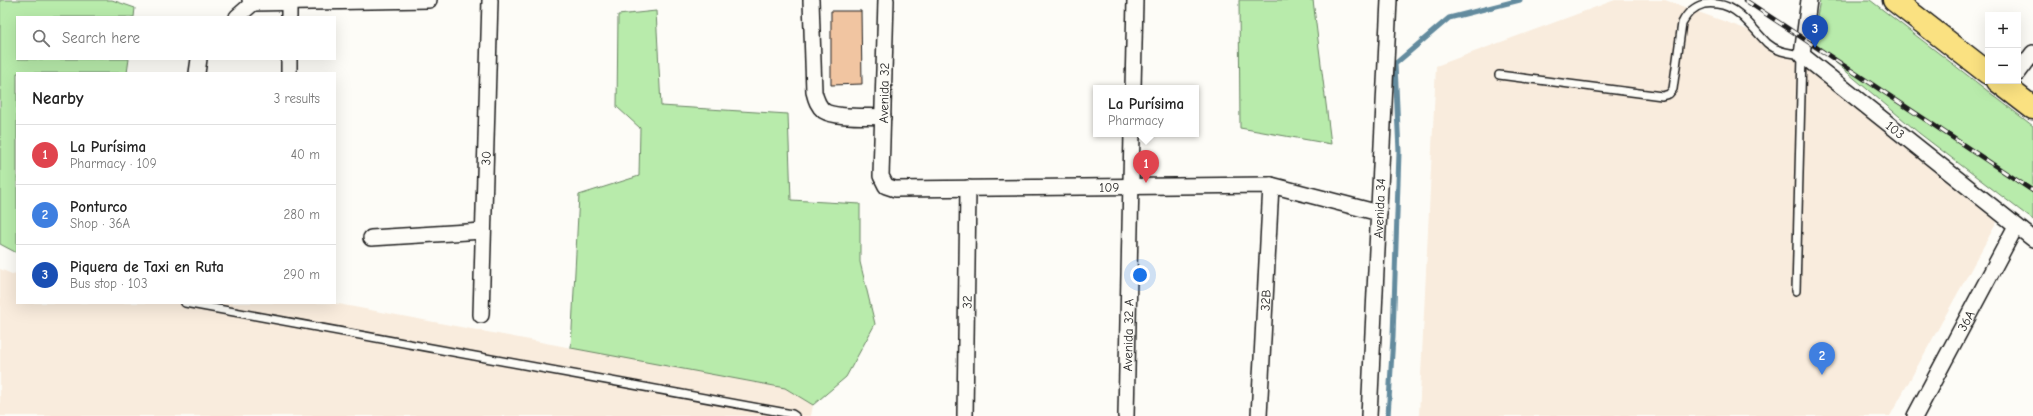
<!DOCTYPE html>
<html lang="en">
<head>
<meta charset="utf-8">
<style>
	:root { --surface:#fff; --page:#f2f2f2; --text:#222; --muted:#767676; --line:#e0e0e0; --accent:#1f6fb2 }
	body { margin:0; font-family:"Comic Neue",sans-serif; background:var(--page); color:var(--text) }
	.controls { position:absolute; right:12px; top:12px; display:grid; overflow:hidden; border-radius:0px; box-shadow:0 4px 16px #0002 }
	.controls button { width:36px; height:36px; display:grid; place-items:center; padding:0; border:0; border-bottom:1px solid var(--line); background:var(--surface); color:var(--text); font:20px sans-serif }
	.you { position:absolute; left:1140px; top:275px; width:14px; height:14px; margin:-10px; border:3px solid #fff; border-radius:50%; background:#1a73e8; box-shadow:0 0 0 6px #1a73e833 }
	.badge { display:grid; place-items:center; width:26px; height:26px; border-radius:50%; background:var(--accent); color:#fff; font-size:13px; font-weight:700 }
	.pin { position:absolute; translate:-50% -33px; filter:drop-shadow(0 1px 2px #0008) }
	.pin::after { content:''; position:absolute; top:21px; width:14px; height:12px; background:inherit; clip-path:polygon(0 0,100% 0,50% 100%) }
	.popup { position:absolute; left:1093px; top:85px; width:106px; height:52px; box-sizing:border-box; display:grid; place-content:center; border-radius:0px; background:var(--surface); filter:drop-shadow(0 1px 3px #0005); font-size:13px; white-space:nowrap; color:var(--muted) }
	.popup b { font-size:15px; color:var(--text) }
	.popup::after { content:''; position:absolute; left:50%; top:100%; margin-left:-8px; border:8px solid transparent; border-top-color:var(--surface) }
	.list { margin:0; padding:0; list-style:none }
	h2 { display:flex; justify-content:space-between; align-items:center; height:52px; margin:0; padding:0 16px; font-size:17px }
	h2 small { font-size:13px; font-weight:400; color:var(--muted) }
	.list li { display:grid; grid-template-columns:26px 1fr auto; gap:12px; align-items:center; box-sizing:border-box; height:60px; padding:0 16px; border-top:1px solid var(--line) }
	.list b { display:block; font-size:15px; white-space:nowrap }
	.list p { margin:0; font-size:13px; white-space:nowrap; color:var(--muted) }
	.list em { font-size:13px; font-style:normal; color:var(--muted) }
	.icon { flex:none; width:22px; height:22px; fill:none; stroke:currentColor; stroke-width:2; stroke-linecap:round; stroke-linejoin:round }
	.map { position:relative; flex:none; width:2033px; height:416px; overflow:hidden }
	.search { position:absolute; background:var(--surface); box-shadow:0 4px 16px #0002; left:16px; top:16px; width:320px; height:44px; display:flex; align-items:center; gap:10px; box-sizing:border-box; padding:0 14px; border-radius:0px; color:var(--muted); font-size:15px }
	.panel { position:absolute; background:var(--surface); box-shadow:0 4px 16px #0002; left:16px; top:72px; width:320px; height:232px; border-radius:0px }
	.map>svg:first-child { display:block }
	.built { fill:#f9ecdd }
	.green { fill:#b8ebab; stroke:#6a8464 }
	.lines { fill:none; stroke-linecap:round; stroke-linejoin:round }
	.stream { stroke:#638b9e; stroke-width:5 }
	.building { fill:#f1c5a1; stroke:#1c1c1c }
	.service-casing { stroke:#1c1c1c; stroke-width:10 }
	.minor-casing { stroke:#1c1c1c; stroke-width:18 }
	.primary-casing { stroke:#1c1c1c; stroke-width:25 }
	.service { stroke:#fdfcf7; stroke-width:7 }
	.minor { stroke:#fdfcf7; stroke-width:15 }
	.primary { stroke:#fae181; stroke-width:22 }
	.rail-casing { stroke:#1c1c1c; stroke-width:4.5 }
	.rail { stroke:#fdfcf7; stroke-width:3; stroke-dasharray:9; stroke-linecap:butt }
	.labels { text-anchor:middle; dominant-baseline:central; stroke-width:3; stroke-linejoin:round; paint-order:stroke }
	.street-label { font-size:13px; fill:#1c1c1c; stroke:#fdfcf7 }
</style>
</head>
<body>
<div class="map">
<svg width="2033" height="416" viewBox="0 0 2033 416">
	<rect width="100%" height="100%" fill="#fdfcf7"/>
	<filter id="ink" filterUnits="userSpaceOnUse"><feTurbulence type="fractalNoise" baseFrequency=".025" numOctaves="2"/><feDisplacementMap in="SourceGraphic" scale="8" xChannelSelector="R" yChannelSelector="G"/><feConvolveMatrix kernelMatrix="1 2 1 2 8 2 1 2 1" color-interpolation-filters="sRGB"/></filter>
	<g filter="url(#ink)">
		<g class="built">
			<path d="M1615,0H1665L1765,36L1997,222L1890,416H1419L1436,66Z"/>
			<path d="M0,269L12,274L17,273V303H333L785,388L813,405L811,416H0Z"/>
		</g>
		<g class="green">
			<path d="M0,0H112L135,8L134,17H17V59H129L127,73H17V253L0,244Z"/>
			<path d="M1239,0H1313L1331,144L1240,128Z"/>
			<path d="M1820,0H1870L2033,126V220L1919,133L1816,46L1815,27Z"/>
			<path d="M656,11L661,106L788,114L791,200L860,204V262L875,324L846,377L813,405L785,388L571,348L579,195L639,176L640,128L617,107L618,15Z"/>
		</g>
		<g class="lines">
			<path class="stream" d="M1388,416L1393,337L1399,152L1395,64L1449,18L1520,0"/>
		</g>
		<path class="building" d="M831,11H861L862,84L831,85Z"/>
		<g class="lines">
			<g class="service-casing">
				<g id="service">
					<path d="M1499,75L1662,96L1669,94L1673,89L1682,23C1687,13 1693,7 1704,4C1736,0 1748,24 1767,43C1777,52 1789,53 1802,55L1796,291"/>
					<path d="M185,303L792,414L795,416"/>
				</g>
			</g>
			<g class="minor-casing">
				<g id="minor">
					<path d="M811,0L814,92C816,100 818,106 824,111C835,118 870,116 883,117"/>
					<path id="s1" d="M886,0L881,176L886,186L895,189L1271,185L1379,213"/>
					<path id="s2" d="M1809,0L1802,55L2033,239"/>
					<path d="M253,3L429,0"/>
					<path d="M237,17L253,3L250,0"/>
					<path d="M289,17V3"/>
					<path d="M197,73L199,59"/>
					<path d="M289,73V59"/>
					<path d="M2018,73L2033,53"/>
					<path d="M1133,88L1135,0"/>
					<path d="M371,238L483,231"/>
					<path id="s3" d="M481,315L490,0"/>
					<path id="s4" d="M965,416L968,188"/>
					<path id="s5" d="M1126,416L1132,134"/>
					<path id="s6" d="M1259,416L1271,185"/>
					<path id="s7" d="M1369,416L1389,0"/>
					<path id="s8" d="M1915,416L2016,226"/>
				</g>
			</g>
			<g class="primary-casing">
				<g id="primary">
					<path d="M1894,0L1988,73"/>
					<path d="M1998,81L2033,108"/>
				</g>
			</g>
			<use href="#service" class="service"/>
			<use href="#minor" class="minor"/>
			<use href="#primary" class="primary"/>
			<g class="rail-casing">
				<path id="rail" d="M1745,0L2033,191"/>
			</g>
			<use href="#rail" class="rail"/>
		</g>
	</g>
	<g class="labels">
		<g class="street-label">
			<text transform="translate(884 93) rotate(-89)">Avenida 32</text>
			<text stroke="none"><textPath href="#s2" startOffset="175">103</textPath></text>
			<text stroke="none"><textPath href="#s3" startOffset="157">30</textPath></text>
			<text stroke="none"><textPath href="#s1" startOffset="411">109</textPath></text>
			<text stroke="none"><textPath href="#s7" startOffset="208">Avenida 34</textPath></text>
			<text stroke="none"><textPath href="#s6" startOffset="116">32B</textPath></text>
			<text stroke="none"><textPath href="#s4" startOffset="114">32</textPath></text>
			<text stroke="none"><textPath href="#s8" startOffset="108">36A</textPath></text>
			<text stroke="none"><textPath href="#s5" startOffset="81">Avenida 32 A</textPath></text>
		</g>
	</g>
</svg>
<div class="controls">
<button>+</button>
<button>−</button>
</div>
<div class="you"></div>
<div class="pin badge" style="left:1146px;top:183px;background:#e0444e">1</div>
<div class="popup"><b>La Purísima</b>Pharmacy</div>
<div class="pin badge" style="left:1822px;top:375px;background:#3f7fe0">2</div>
<div class="pin badge" style="left:1815px;top:48px;background:#1a4fb4">3</div>
<div class="search"><svg class="icon" aria-label="search" viewBox="0 0 24 24"><circle cx="10" cy="10" r="6"/><path d="M15 15l6 6"/></svg>Search here</div>
<section class="panel">
<h2>Nearby<small>3 results</small></h2>
<ul class="list">
<li><span class="badge" style="background:#e0444e">1</span><div><b>La Purísima</b><p>Pharmacy · 109</p></div><em>40 m</em></li>
<li><span class="badge" style="background:#3f7fe0">2</span><div><b>Ponturco</b><p>Shop · 36A</p></div><em>280 m</em></li>
<li><span class="badge" style="background:#1a4fb4">3</span><div><b>Piquera de Taxi en Ruta</b><p>Bus stop · 103</p></div><em>290 m</em></li>
</ul>
</section>
</div>
</body>
</html>
